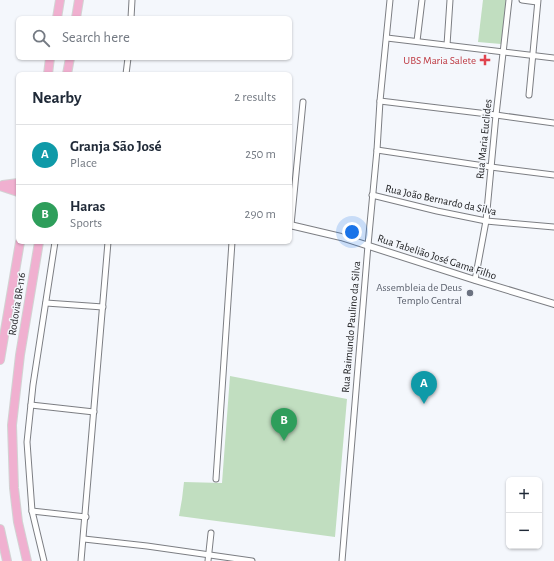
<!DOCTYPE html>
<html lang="en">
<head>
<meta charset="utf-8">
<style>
	:root { --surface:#fff; --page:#f2f2f3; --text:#1f2937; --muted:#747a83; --line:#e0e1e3; --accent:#0b8043 }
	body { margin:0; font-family:"Alegreya Sans",sans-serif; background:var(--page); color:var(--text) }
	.controls { position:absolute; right:12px; bottom:12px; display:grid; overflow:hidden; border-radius:6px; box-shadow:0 1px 3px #0004 }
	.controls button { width:36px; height:36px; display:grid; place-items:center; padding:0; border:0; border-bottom:1px solid var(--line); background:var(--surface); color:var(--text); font:20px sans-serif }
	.you { position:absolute; left:352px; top:232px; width:14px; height:14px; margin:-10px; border:3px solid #fff; border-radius:50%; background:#1a73e8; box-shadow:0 0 0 6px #1a73e833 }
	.badge { display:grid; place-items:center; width:26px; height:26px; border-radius:50%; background:var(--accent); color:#fff; font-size:13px; font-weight:700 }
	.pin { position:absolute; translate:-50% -33px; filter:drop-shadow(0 1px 2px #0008) }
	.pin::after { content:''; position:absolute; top:21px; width:14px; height:12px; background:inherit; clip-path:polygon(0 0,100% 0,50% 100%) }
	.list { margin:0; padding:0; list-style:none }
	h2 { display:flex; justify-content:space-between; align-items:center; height:52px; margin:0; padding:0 16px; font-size:17px }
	h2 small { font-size:13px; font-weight:400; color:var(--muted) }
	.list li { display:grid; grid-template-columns:26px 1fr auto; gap:12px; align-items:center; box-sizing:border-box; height:60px; padding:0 16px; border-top:1px solid var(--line) }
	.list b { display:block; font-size:15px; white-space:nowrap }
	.list p { margin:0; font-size:13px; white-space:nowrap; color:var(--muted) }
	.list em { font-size:13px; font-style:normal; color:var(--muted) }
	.icon { flex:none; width:22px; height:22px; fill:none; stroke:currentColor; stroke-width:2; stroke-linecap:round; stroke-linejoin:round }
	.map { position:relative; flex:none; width:554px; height:561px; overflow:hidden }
	.search { position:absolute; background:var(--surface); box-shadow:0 1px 3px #0004; left:16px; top:16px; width:276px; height:44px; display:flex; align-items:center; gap:10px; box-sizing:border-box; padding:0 14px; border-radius:6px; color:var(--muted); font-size:15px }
	.panel { position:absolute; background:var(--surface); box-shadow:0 1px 3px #0004; left:16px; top:72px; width:276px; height:172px; border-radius:6px }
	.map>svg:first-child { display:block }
	.green { fill:#c1dec0 }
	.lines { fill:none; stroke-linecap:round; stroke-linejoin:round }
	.minor-casing { stroke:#7c7e83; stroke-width:7 }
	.tertiary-casing { stroke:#7c7e83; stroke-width:8 }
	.trunk-casing { stroke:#d2d3d3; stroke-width:10 }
	.minor { stroke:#fff; stroke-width:5 }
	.tertiary { stroke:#fff; stroke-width:6 }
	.trunk { stroke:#f0b0d0; stroke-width:8 }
	.health-dot { fill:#e0444e; stroke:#f4f7fc; stroke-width:1.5 }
	.worship-dot { fill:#6b7280; stroke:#f4f7fc; stroke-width:1.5 }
	.labels { text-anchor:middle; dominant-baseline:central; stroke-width:3; stroke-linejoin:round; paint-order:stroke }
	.health-label { font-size:11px; fill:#be3a42; stroke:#f4f7fc; text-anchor:end }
	.street-label { font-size:11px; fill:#202123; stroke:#f4f7fc }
	.worship-label { font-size:11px; fill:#5b616d; stroke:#f4f7fc; text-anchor:end }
</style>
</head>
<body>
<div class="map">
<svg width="554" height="561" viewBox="0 0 554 561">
	<rect width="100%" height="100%" fill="#f4f7fc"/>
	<g class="green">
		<path d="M483,0H506L501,44L478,42Z"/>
		<path d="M230,376L347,399L335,537L179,516L182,499L184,482L222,483Z"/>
	</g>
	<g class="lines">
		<g class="minor-casing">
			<g id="minor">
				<path d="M522,0L537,2"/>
				<path d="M131,18L132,0"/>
				<path d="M387,38L554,58"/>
				<path d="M417,41L422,0"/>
				<path d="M447,45L450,0"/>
				<path d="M126,74L128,58"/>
				<path d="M529,95L538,0"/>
				<path d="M380,101L496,115L554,123"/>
				<path d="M377,150L491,167L554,175"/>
				<path d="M372,195L437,211L486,221L554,227"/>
				<path d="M291,225L303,102"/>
				<path d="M475,280L486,221L496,115L509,0"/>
				<path d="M46,303L103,307"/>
				<path d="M31,405L94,412"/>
				<path d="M216,479L232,242"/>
				<path d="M32,511L86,517"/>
				<path d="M84,539L147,546L252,561"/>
				<path d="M44,561L32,511L27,442L33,385L55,242"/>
				<path d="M81,561L108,242"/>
				<path d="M208,561L211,533"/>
				<path d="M342,561L368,245L377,150L380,101L390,0"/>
			</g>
		</g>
		<g class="tertiary-casing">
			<path id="tertiary" d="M290,225L341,237L475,280L554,304"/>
		</g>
		<g class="trunk-casing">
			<g id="trunk">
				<path d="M57,18L60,0"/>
				<path d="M76,18L79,0"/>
				<path d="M48,74L50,58"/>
				<path d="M67,74L70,58"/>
				<path d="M3,185L18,183"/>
				<path d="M0,186L18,192"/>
				<path d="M0,360L20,242"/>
				<path d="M0,529L7,561"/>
				<path d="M27,561L18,522L14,488L12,425L20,355L39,242"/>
			</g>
		</g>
		<use href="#minor" class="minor"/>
		<use href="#tertiary" class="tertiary"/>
		<use href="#trunk" class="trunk"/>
	</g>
	<path class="health-dot" d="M483 54h4v4h4v4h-4v4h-4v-4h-4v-4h4z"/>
	<circle class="worship-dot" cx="470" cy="293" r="4"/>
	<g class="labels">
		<g class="health-label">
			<text x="476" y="60">UBS Maria Salete</text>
		</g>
		<g class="street-label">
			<text transform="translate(484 139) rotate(-84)">Rua Maria Euclides</text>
			<text transform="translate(441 200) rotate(12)">Rua João Bernardo da Silva</text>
			<text transform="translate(437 257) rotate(18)">Rua Tabelião José Gama Filho</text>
			<text transform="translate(17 304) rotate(-81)">Rodovia BR-116</text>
			<text transform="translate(351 327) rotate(-85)">Rua Raimundo Paulino da Silva</text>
		</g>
		<g class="worship-label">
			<text x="462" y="287">Assembleia de Deus<tspan x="462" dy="13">Templo Central</tspan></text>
		</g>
	</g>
</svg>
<div class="controls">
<button>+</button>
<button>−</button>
</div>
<div class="you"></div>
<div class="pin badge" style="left:424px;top:404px;background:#0f9aa8">A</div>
<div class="pin badge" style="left:284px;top:441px;background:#2e9e5b">B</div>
<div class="search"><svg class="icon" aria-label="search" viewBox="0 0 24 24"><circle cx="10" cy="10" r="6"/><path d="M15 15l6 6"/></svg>Search here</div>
<section class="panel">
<h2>Nearby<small>2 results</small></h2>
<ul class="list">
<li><span class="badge" style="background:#0f9aa8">A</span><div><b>Granja São José</b><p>Place</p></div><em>250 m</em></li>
<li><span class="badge" style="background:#2e9e5b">B</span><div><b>Haras</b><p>Sports</p></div><em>290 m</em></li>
</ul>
</section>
</div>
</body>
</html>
